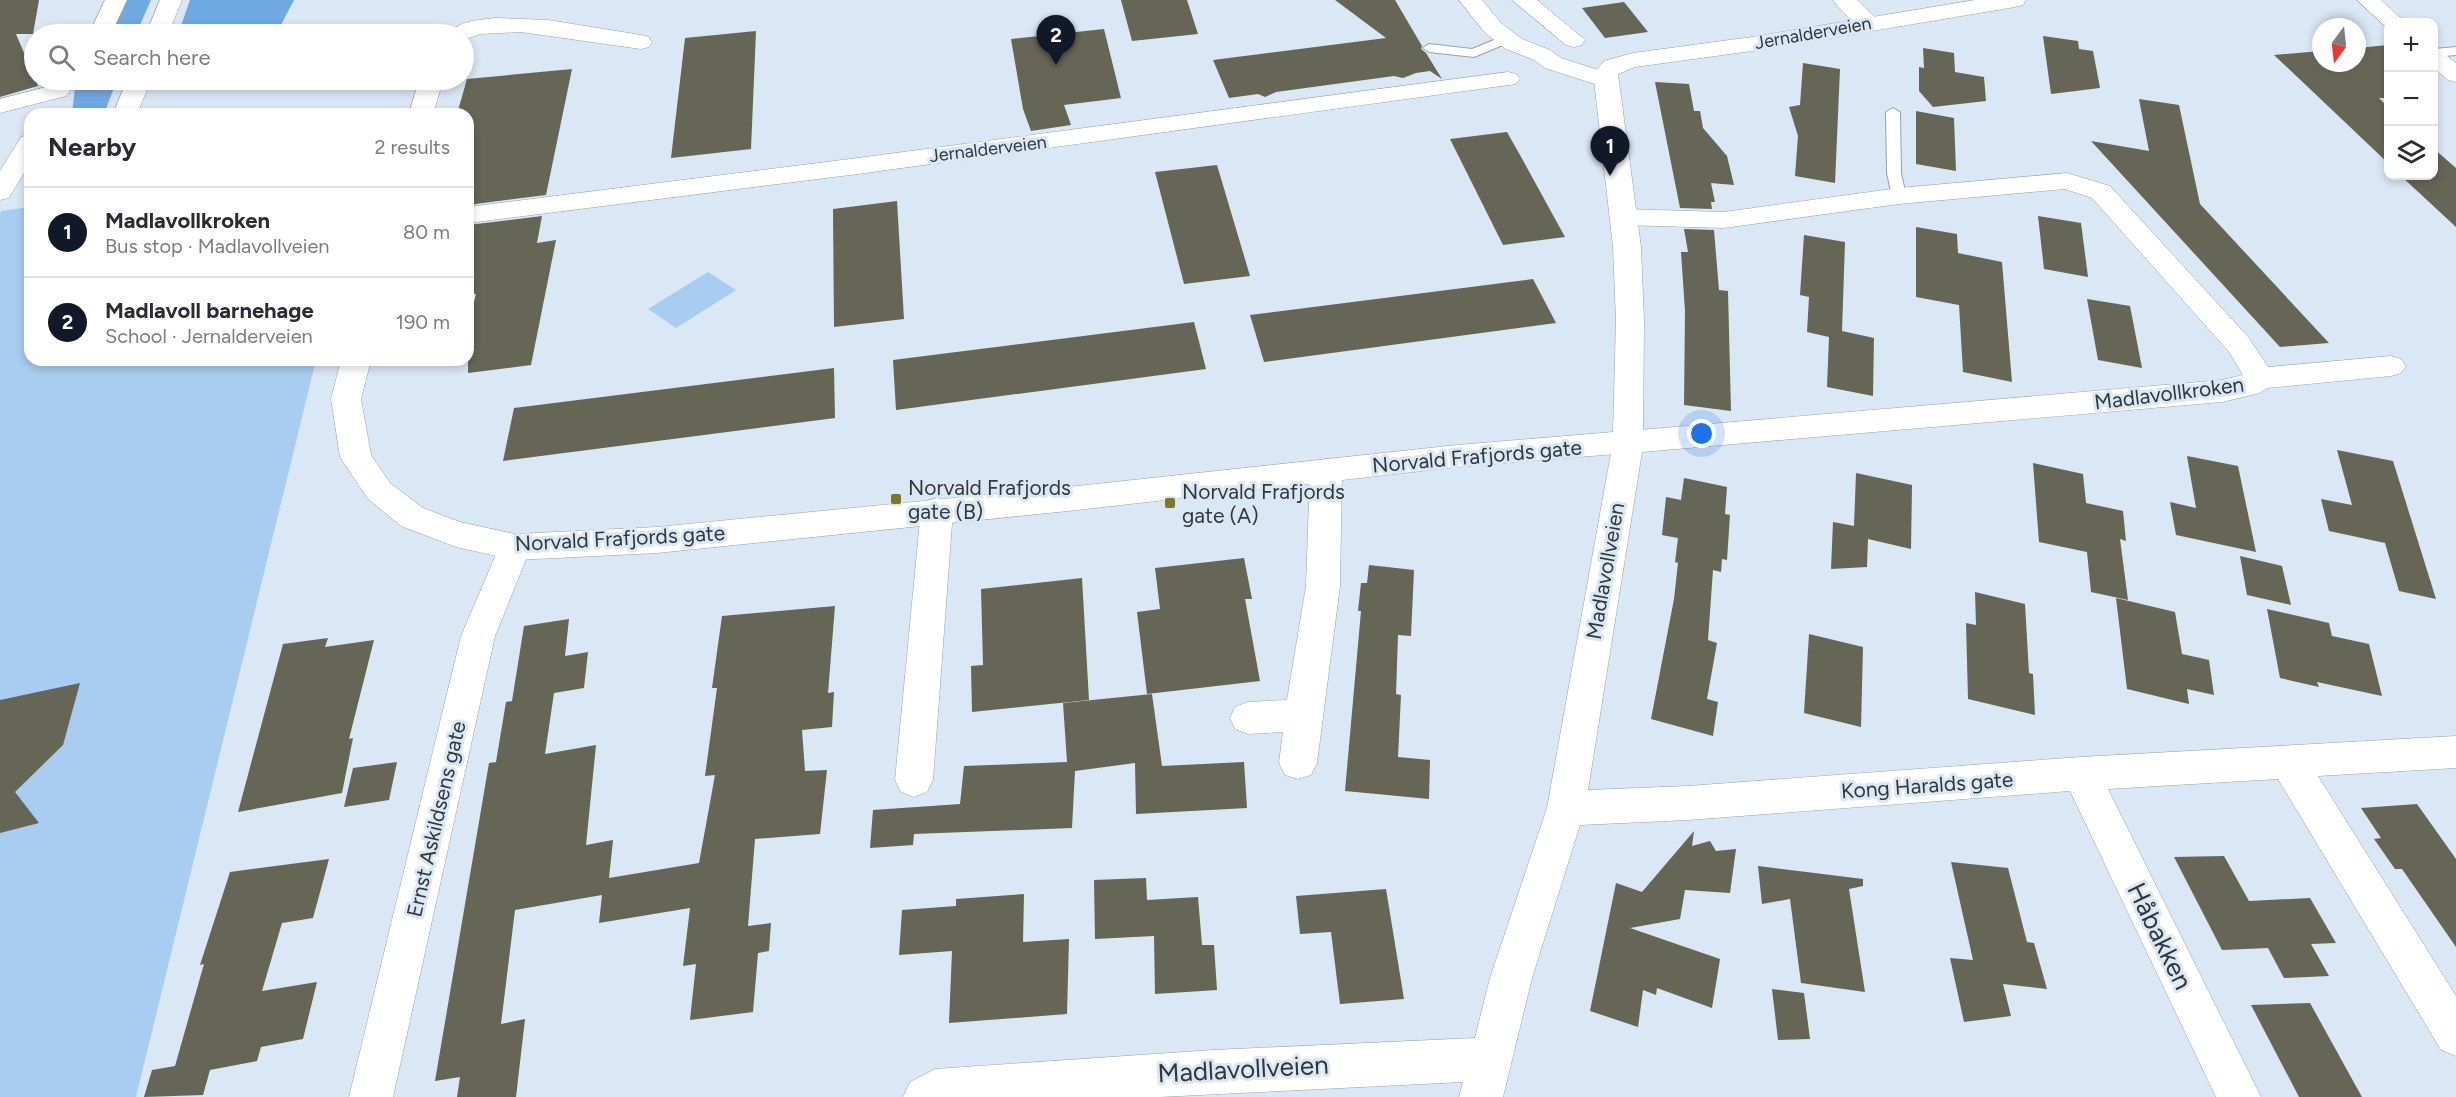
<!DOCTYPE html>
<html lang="en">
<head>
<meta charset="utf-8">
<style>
	:root { --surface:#fff; --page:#f7f7f7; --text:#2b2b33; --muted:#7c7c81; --line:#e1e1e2; --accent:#111827 }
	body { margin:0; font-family:Figtree,sans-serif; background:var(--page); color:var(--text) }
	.controls { position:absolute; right:18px; top:18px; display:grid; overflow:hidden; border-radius:12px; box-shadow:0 3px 9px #0003 }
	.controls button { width:54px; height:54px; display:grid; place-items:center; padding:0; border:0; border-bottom:2px solid var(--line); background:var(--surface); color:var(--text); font:30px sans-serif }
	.compass { position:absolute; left:2312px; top:18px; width:54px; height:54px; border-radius:50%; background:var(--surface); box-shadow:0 3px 9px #0003; rotate:195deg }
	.you { position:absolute; left:1702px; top:434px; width:21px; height:21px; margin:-15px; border:4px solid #fff; border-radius:50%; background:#1a73e8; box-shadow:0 0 0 9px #1a73e833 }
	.badge { display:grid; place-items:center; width:39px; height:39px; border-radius:50%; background:var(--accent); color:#fff; font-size:20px; font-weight:700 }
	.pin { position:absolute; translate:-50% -50px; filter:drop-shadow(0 2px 3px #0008) }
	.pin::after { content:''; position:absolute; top:32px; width:21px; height:18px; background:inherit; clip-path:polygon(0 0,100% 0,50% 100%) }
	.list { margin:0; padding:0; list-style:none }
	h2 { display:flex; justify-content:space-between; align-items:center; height:78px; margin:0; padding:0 24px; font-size:26px }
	h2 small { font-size:20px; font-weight:400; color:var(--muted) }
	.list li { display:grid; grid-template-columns:39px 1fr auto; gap:18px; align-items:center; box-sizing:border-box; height:90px; padding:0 24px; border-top:2px solid var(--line) }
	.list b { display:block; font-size:22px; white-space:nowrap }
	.list p { margin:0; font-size:20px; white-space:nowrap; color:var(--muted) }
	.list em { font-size:20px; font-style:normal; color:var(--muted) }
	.icon { flex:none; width:33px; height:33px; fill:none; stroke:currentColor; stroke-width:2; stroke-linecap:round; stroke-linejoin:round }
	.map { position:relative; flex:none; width:2456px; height:1097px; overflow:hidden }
	.search { position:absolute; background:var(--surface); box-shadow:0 3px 9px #0003; left:24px; top:24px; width:450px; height:66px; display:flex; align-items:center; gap:15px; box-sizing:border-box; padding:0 21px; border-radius:33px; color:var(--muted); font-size:22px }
	.panel { position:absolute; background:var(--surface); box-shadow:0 3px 9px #0003; left:24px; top:108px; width:450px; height:258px; border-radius:18px }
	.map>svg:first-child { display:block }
	.green { fill:#a9ccf1 }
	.forest { fill:#70a8e2 }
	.building { fill:#656656 }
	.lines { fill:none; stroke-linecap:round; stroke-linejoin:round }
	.service-casing { stroke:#95a1ae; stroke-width:2 }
	.minor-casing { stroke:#95a1ae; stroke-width:1 }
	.tertiary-casing { stroke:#95a1ae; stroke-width:1 }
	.service { fill:#fff; fill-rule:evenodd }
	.minor { fill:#fff; fill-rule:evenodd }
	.tertiary { fill:#fff; fill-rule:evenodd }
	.poi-dot { fill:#7c7b22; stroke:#dae7f5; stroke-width:2 }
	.labels { text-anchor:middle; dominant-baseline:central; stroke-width:6; stroke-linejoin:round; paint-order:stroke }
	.far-street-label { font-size:18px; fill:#32373c; stroke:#dae7f5 }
	.street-label { font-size:21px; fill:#32373c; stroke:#dae7f5 }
	.poi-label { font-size:21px; fill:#32373c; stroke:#dae7f5; text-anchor:start }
	.near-street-label { font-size:26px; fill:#32373c; stroke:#dae7f5 }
</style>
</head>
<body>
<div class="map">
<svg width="2456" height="1097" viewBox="0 0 2456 1097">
	<rect width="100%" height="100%" fill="#dae7f5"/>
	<g class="green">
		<path d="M30,207V360H316L136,1097H0V216L1,211Z"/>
		<path d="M708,272L736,290L676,328L648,309Z"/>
	</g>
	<g class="forest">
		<path d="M124,0H151L136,34H109Z"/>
		<path d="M190,0H294L276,34H178Z"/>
		<path d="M80,80H117L104,114H72L75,87Z"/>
	</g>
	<g class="building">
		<path d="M0,0H39L33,34H16L38,86L0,97Z"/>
		<path d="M1121,0H1187L1198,34L1132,41Z"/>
		<path d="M1335,0H1395L1422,46L1421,49L1426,53L1442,79L1430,71L1416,73L1403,78L1394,76L1276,92L1265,97L1258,94L1229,98L1213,60L1386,38Z"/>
		<path d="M1624,2L1648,32L1605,38L1582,8Z"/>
		<path d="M1104,29L1121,98L1064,105L1071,125L1031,131L1023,109L1011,39Z"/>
		<path d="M756,31L751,149L671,158L685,38Z"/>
		<path d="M2043,36L2078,41L2079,49L2093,51L2100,88L2051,94Z"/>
		<path d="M2388,45V98H2379L2388,107V163L2274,55L2321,51V63H2357V48Z"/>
		<path d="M1923,48L1954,53L1955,72L1984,77L1986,101L1933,107L1919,91V67L1924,68Z"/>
		<path d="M1803,63L1840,69L1835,183L1795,176L1798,136L1789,107L1800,105Z"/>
		<path d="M572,69L546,195L468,205V114H457L467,79Z"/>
		<path d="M1655,82L1689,84L1694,111H1700L1703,128L1727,156L1734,185L1711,183L1715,202H1711L1712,209L1680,208Z"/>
		<path d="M2139,99L2179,105L2200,204L2329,343L2280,347L2091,141L2149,151Z"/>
		<path d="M1916,111L1954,118L1956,171L1916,164Z"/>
		<path d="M1507,132L1520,155L1565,237L1503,245L1450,139Z"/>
		<path d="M2433,148L2456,168V227L2401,176H2433Z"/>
		<path d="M1217,165L1250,276L1184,284L1155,172Z"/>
		<path d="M897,201L904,319L834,327L833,209Z"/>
		<path d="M542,216L537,243L556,240L531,365L468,373V327L476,294L468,293V225Z"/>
		<path d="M2038,216L2081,223L2088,277L2044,269Z"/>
		<path d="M1916,227L1957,234L1958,253L2002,262L2012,382L1963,372L1959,305L1916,297Z"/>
		<path d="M1684,229L1714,230L1719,290L1728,291L1731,411L1684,405L1685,311L1681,252H1688Z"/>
		<path d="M1804,235L1845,242L1842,331L1874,338L1873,396L1827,387L1829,337L1807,332L1809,297L1800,295Z"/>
		<path d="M1533,279L1556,323L1264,362L1250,315Z"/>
		<path d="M2087,299L2130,306L2142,368L2098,360Z"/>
		<path d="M1194,322L1206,369L896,410L893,360Z"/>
		<path d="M834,368L835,418L503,461L514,408Z"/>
		<path d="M2337,450L2393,461L2436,599L2399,591L2385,543L2329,531L2321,499L2352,505Z"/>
		<path d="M2187,456L2238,466L2256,552L2176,535L2170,502L2196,508Z"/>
		<path d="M2033,463L2083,474L2086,503L2123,511L2126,541L2120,539L2128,600L2091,592L2087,552L2039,542Z"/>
		<path d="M1856,473L1912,485L1911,549L1868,539L1867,567L1831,569L1833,522L1854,526Z"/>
		<path d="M1684,478L1727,487L1725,514L1730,515L1727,560L1722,559L1721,572L1713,570L1708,640L1717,643L1707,699L1718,702L1713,736L1651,719L1674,599L1678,563L1675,562L1678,538L1662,535L1666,497L1681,500Z"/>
		<path d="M2240,556L2282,566L2291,605L2247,595Z"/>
		<path d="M1244,558L1252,599H1245L1260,681L1147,694L1137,612L1160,609L1155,568Z"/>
		<path d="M1369,565L1414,570L1411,636L1398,635L1396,694L1401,695L1398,757L1430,760L1429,799L1345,791L1361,611H1358L1361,583H1367Z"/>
		<path d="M1082,578L1089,700L972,712L971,666L983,665L981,589Z"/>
		<path d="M1975,592L2025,604L2029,673L2033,674L2035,715L1968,699L1966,623L1976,625Z"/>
		<path d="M2116,598L2175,612L2182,654L2209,660L2214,695L2187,689L2189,704L2127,689Z"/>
		<path d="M835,606L828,693L834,692L832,727L802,730L805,771L827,770L820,834L755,839L748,926L771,923L769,951L758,953L753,1012L690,1020L696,964L683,966L690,908L599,923L602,895L515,910L501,1024L525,1019L516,1097H457L460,1077L435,1081L489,763L496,762L506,702L512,701L524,626L569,619L565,656L588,652L584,688L554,693L545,754L596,745L586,845L613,840L609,878L699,863L715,775L705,776L717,688H712L722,616Z"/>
		<path d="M2267,609L2329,623L2332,636L2369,644L2382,696L2317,682L2319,687L2280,678Z"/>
		<path d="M1809,634L1863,647L1861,727L1804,713Z"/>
		<path d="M328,638L325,647L374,640L349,739L353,738L342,793L238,812L283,644Z"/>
		<path d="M80,683L63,745L15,792L39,823L0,833V700Z"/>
		<path d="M1152,694L1162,766L1244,762L1247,808L1136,814L1135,763L1075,771L1072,828L914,834L913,845L870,848L873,810L960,804L964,766L1067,762L1063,703Z"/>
		<path d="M397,762L389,800L344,807L353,768Z"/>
		<path d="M2417,804L2456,859V947L2402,869H2395L2374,839L2381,838L2361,808Z"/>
		<path d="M1694,831L1692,846L1710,841L1716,851L1736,849L1730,893L1685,890L1680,919L1630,928L1720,959L1712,1008L1657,988L1656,995L1643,990L1638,1027L1590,1011L1616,883L1642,892Z"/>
		<path d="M2224,856L2249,901L2310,898L2336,943L2311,944L2329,976L2284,978L2268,948L2222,950L2174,857Z"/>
		<path d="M329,859L313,918L282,923L262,991L317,982L303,1039L261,1047L257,1061L210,1070L203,1095L144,1097L152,1070L175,1066L204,964L200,965L230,872Z"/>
		<path d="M1951,862L2008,868L2027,942L2034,943L2047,989L2003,984L2011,1016L1964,1022L1950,958L1973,960Z"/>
		<path d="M1758,866L1863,879V886L1849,889L1865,992L1801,983L1790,899L1762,904Z"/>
		<path d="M1146,878L1147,900L1198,897L1202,945H1214L1217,990L1155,994L1154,936L1095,939L1094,880Z"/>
		<path d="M1386,889L1404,999L1340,1004L1331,932L1300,934L1296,896Z"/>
		<path d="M1024,894L1023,942L1069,939L1067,1014L949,1023L952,951L899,955L902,910L956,906V899Z"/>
		<path d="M1772,989L1804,993L1810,1039L1778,1040Z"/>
		<path d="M2310,1003L2362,1097H2299L2251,1005Z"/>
	</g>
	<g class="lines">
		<g class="service-casing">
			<g id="service">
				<path d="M1506,35L1510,36L1512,39L1510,42L1474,57L1429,52L1423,48L1429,44L1472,49Z"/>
				<path d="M2456,47V55L2434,57V49Z"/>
				<path d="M1893,108L1900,112L1901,173L1906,196L1899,200L1892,196L1887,173L1886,112Z"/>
			</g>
		</g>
		<g class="minor-casing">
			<g id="minor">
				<path d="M105,0H127L111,34H89Z"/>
				<path d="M1459,0H1482L1501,23L1522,39L1550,50L1561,58L1614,75L1618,80L1614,85L1606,87L1598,85L1545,68L1534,60L1506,49L1485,33Z"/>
				<path d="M1512,0H1537L1585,40L1582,45L1574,47L1566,45Z"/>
				<path d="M1833,0H1857L1881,23L1878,28C1861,32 1843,14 1833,0Z"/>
				<path d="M2357,0H2381L2405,22H2388V27H2386Z"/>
				<path d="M496,18L548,20L641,35L649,37L652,42L649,47L641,49L521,32L480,34L464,40V34H449C458,20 481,20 496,18Z"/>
				<path d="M2434,50L2442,52L2456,63V82L2448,80L2434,68Z"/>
				<path d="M1508,72L1516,74L1520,79L1516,84L858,174L468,223V207L858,158Z"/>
				<path d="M419,80H443L433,114H409Z"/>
				<path d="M58,84L66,86L70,91L66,96L0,113V99Z"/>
				<path d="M30,135V163L9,198L0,200V171L21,137Z"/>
				<path d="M2067,173L2110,186L2249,338L2268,367L2391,356L2401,359L2406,366L2401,373L2391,376L2267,388L2260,393L2222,402L1642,452L1588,790L1688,786L2081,757L2456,736V768L2318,776L2456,996V1056L2441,1050L2278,779L2108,789L2261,1097H2216L2070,791L1688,820L1580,825L1532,978L1503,1097H1459L1463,1082L1159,1097H903L910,1082L935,1069L1213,1050L1475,1038L1490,978L1547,808L1613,442L1617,434L1628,431L2222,380L2243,375L2229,352L2092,198L2065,189L1899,204L1724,228L1623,225L1614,223L1610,217L1614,211L1623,209L1724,212L1899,188Z"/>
				<path d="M1326,459L1337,463L1342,471L1340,586L1317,763L1311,775L1298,779L1285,775L1279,763L1283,732L1248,734L1235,729L1230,718L1235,707L1248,702L1287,700L1306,586L1310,471L1315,463Z"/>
				<path d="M937,498L948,501L953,510L933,780L927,792L914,797L901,792L895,780L921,510L926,501Z"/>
				<path d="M515,534L527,538L531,547L495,636L393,1097H349L461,636L503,538Z"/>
			</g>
		</g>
		<g class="tertiary-casing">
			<g id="tertiary">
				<path d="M160,0H182L168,34H146Z"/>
				<path d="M1975,0H2026L2023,5L2015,7L1752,51L1635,67L1618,74L1641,247L1644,320L1643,442L1639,450L1628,453L1457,467L1068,511L657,553L515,560L456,547L401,526L368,499L340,457L331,399L341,360H371L361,399L371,455L390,483L423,508L460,522L515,534L657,527L1068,487L1457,445L1613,432L1616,320L1613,247L1594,80V73L1604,61L1633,53L1752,37Z"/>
				<path d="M127,80H151L137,114H113Z"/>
			</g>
		</g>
		<use href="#service" class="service"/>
		<use href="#minor" class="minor"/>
		<use href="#tertiary" class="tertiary"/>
	</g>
	<g class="poi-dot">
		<rect x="890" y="493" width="12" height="12" rx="3"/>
		<rect x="1164" y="497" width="12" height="12" rx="3"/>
	</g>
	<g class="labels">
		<g class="far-street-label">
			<text transform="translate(1813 33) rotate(-10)">Jernalderveien</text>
			<text transform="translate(988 149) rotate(-7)">Jernalderveien</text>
		</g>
		<g class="street-label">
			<text transform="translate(2169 393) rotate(-7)">Madlavollkroken</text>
			<text transform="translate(1477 456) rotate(-5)">Norvald Frafjords gate</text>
			<text transform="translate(620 538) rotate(-3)">Norvald Frafjords gate</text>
			<text transform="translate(1605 571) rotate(-80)">Madlavollveien</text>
			<text transform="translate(1927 785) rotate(-4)">Kong Haralds gate</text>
			<text transform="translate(436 819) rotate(-77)">Ernst Askildsens gate</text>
		</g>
		<g class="poi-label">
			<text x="908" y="487">Norvald Frafjords<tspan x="908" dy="24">gate (B)</tspan></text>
			<text x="1182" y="491">Norvald Frafjords<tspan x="1182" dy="24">gate (A)</tspan></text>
		</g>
		<g class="near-street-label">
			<text transform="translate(2160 936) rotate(64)">Håbakken</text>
			<text transform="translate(1243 1069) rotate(-3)">Madlavollveien</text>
		</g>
	</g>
</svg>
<div class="controls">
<button>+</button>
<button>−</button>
<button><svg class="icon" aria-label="layers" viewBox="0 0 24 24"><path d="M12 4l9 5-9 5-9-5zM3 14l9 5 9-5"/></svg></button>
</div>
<svg class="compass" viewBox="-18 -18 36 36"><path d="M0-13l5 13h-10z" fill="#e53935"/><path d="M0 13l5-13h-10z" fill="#7c7c81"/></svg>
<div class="you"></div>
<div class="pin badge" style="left:1610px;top:176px">1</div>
<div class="pin badge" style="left:1056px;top:65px">2</div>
<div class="search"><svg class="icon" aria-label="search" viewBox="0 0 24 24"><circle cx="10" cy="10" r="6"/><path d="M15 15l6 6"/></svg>Search here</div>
<section class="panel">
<h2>Nearby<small>2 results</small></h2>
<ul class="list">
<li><span class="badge">1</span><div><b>Madlavollkroken</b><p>Bus stop · Madlavollveien</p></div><em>80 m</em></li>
<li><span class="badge">2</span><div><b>Madlavoll barnehage</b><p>School · Jernalderveien</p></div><em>190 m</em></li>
</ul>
</section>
</div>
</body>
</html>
